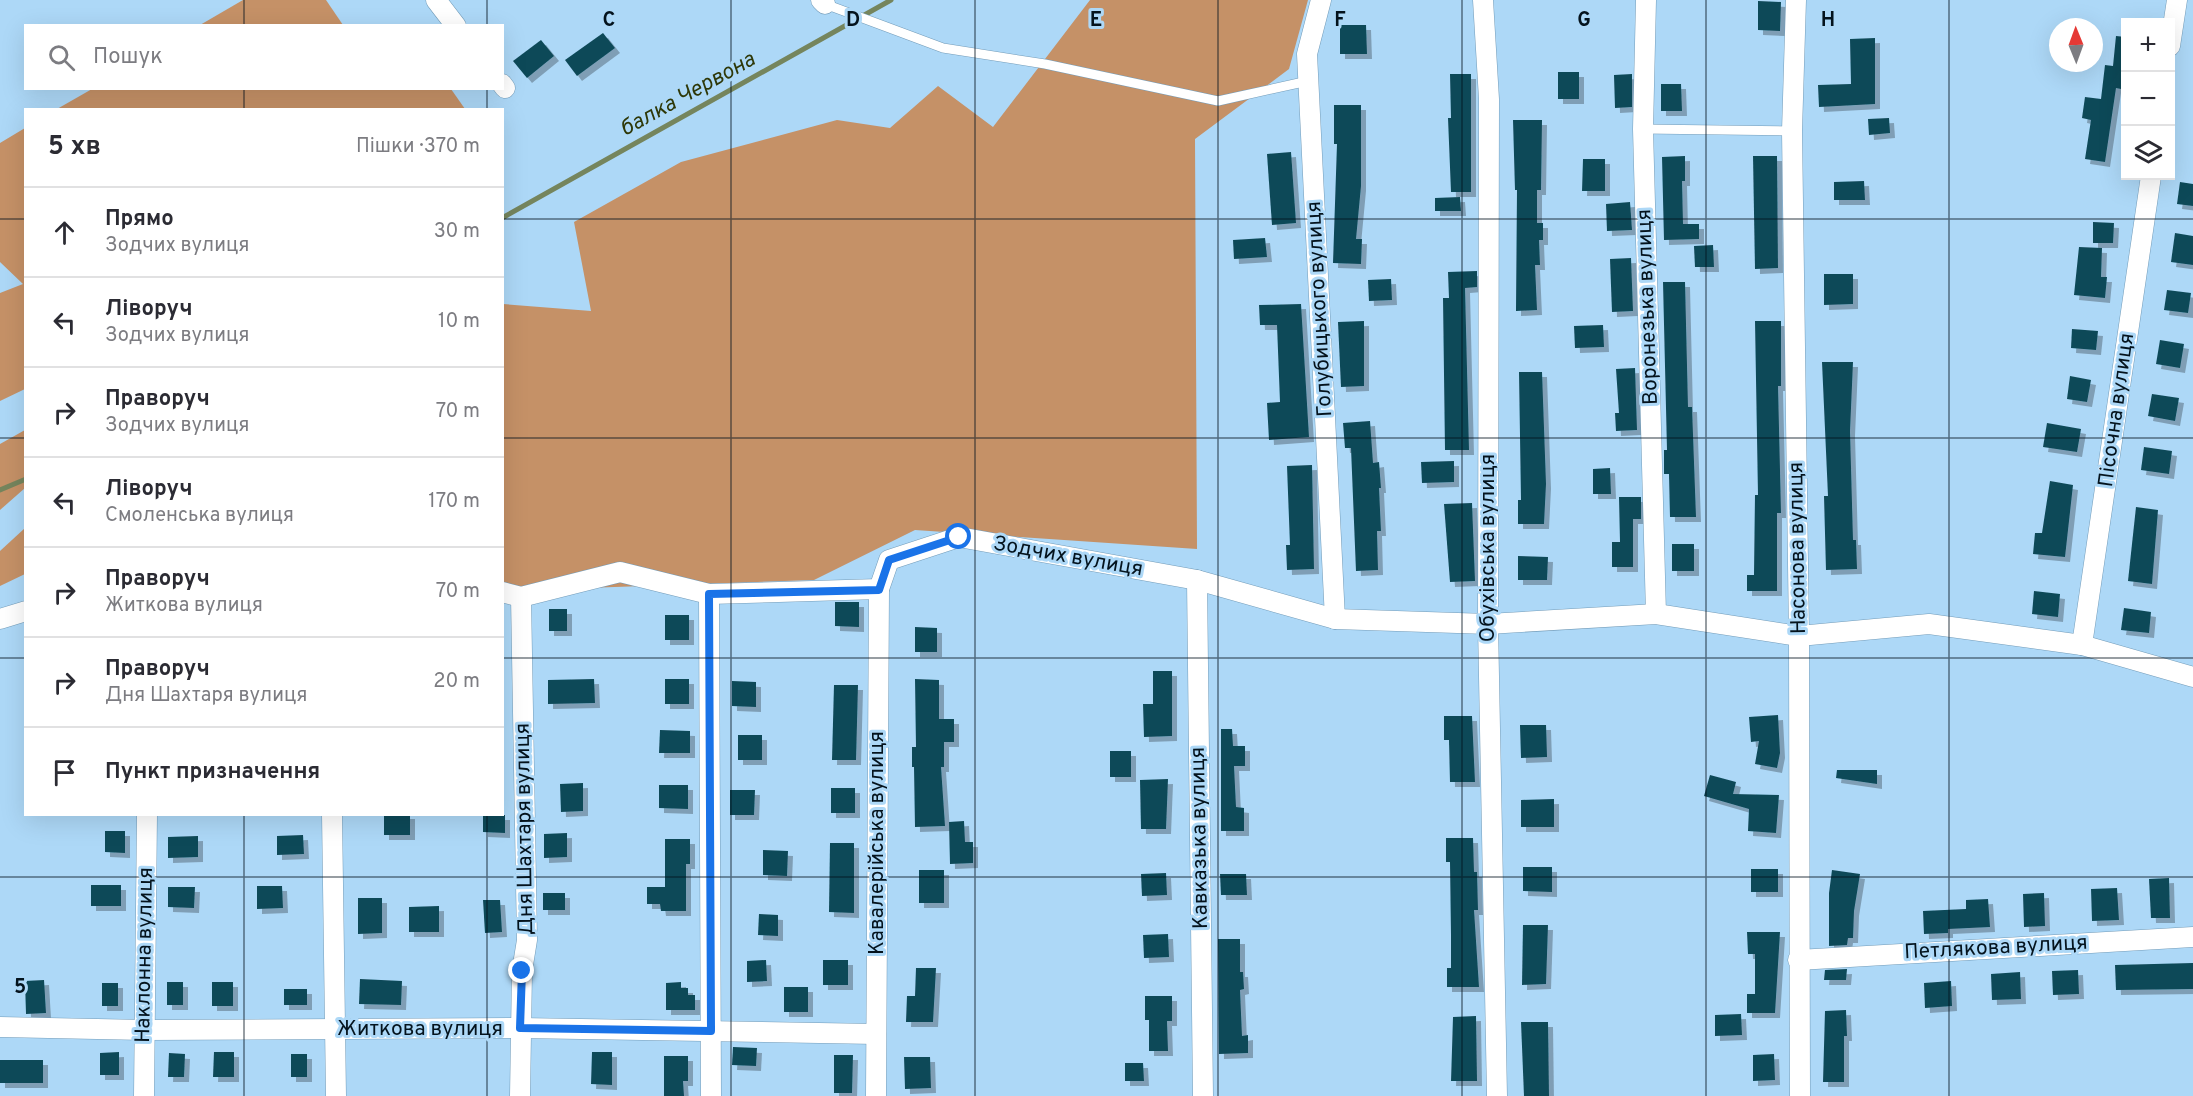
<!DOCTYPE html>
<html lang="uk">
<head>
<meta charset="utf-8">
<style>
	:root { --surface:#fff; --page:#f7f7f7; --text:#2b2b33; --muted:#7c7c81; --line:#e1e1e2 }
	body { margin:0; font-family:Overpass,sans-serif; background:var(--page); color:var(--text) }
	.controls { position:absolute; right:18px; top:18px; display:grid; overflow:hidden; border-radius:0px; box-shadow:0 6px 24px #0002 }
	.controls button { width:54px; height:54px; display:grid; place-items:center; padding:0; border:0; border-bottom:2px solid var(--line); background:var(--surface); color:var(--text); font:30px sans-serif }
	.compass { position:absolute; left:2049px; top:18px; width:54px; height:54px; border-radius:50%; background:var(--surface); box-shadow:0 6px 24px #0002; rotate:359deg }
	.stop { position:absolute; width:18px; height:18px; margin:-14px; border:4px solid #1a73e8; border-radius:50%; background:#fff }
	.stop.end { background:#1a73e8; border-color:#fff; box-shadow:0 2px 6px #0008 }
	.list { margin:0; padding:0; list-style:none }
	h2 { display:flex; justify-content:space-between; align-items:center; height:78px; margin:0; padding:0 24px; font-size:26px }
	h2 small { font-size:20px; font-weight:400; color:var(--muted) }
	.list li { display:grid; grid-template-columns:39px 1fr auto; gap:18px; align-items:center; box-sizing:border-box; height:90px; padding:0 24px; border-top:2px solid var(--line) }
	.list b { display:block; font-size:22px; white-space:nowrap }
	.list p { margin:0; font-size:20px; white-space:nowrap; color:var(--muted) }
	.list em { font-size:20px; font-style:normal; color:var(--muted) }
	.icon { flex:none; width:33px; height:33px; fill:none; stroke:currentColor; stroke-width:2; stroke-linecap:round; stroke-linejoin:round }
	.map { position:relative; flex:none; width:2193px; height:1096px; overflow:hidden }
	.search { position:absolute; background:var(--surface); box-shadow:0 6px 24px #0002; left:24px; top:24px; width:480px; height:66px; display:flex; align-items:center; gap:15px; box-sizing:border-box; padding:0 21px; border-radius:0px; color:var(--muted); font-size:22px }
	.panel { position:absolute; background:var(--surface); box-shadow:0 6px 24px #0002; left:24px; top:108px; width:480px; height:708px; border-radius:0px }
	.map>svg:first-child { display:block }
	.forest { fill:#c59167 }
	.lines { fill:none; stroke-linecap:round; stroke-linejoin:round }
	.stream { stroke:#75855d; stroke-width:5 }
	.building { fill:#0e4958; filter:url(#shadow) }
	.service-casing { stroke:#739cb9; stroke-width:10 }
	.minor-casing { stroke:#739cb9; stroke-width:21 }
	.service { stroke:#fff; stroke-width:9 }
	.minor { stroke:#fff; stroke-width:20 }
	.route { stroke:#1a73e8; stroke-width:8 }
	.grid { fill:none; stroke:#04131d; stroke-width:1.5; stroke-opacity:0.55 }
	.labels { text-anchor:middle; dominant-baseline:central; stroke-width:6; stroke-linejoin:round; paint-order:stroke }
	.street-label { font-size:21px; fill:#04131d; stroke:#add8f7 }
	.water-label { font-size:22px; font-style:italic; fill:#2e3808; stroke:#add8f7 }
	.grid-label { font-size:20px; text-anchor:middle; font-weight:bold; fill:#04131d; stroke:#add8f7; stroke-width:6; stroke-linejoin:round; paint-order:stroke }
</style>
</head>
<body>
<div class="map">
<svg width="2193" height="1096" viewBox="0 0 2193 1096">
	<defs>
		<filter id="shadow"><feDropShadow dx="5" dy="5" stdDeviation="0" flood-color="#0004"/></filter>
	</defs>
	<rect width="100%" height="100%" fill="#add8f7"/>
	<g class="forest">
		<path d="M243,0H326L343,25H200Z"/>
		<path d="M1090,0H1308L1289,69L1195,139L1197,549L915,530L814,580L503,591V304L591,311L574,222L681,162L837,120L890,128L938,86L993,127Z"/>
		<path d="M92,89H451L465,109H57Z"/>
		<path d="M25,128V389L0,401V293L23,284L0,262V143Z"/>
		<path d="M25,430V488L0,510V444Z"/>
		<path d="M25,528V574L0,586V551Z"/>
	</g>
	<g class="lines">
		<g class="stream">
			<path d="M502,218L891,0"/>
			<path d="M0,490L26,479"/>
		</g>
	</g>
	<g class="building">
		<path d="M1758,1L1781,2L1780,31L1758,30Z"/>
		<path d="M1340,25H1366L1367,54H1340Z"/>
		<path d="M603,33L615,48L577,76L565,60Z"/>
		<path d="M2116,36L2126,37V90L2116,88L2105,162L2085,159L2091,120L2082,118L2085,97L2101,99L2105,65L2113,66Z"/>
		<path d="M1875,38V104L1819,107L1818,85L1851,84L1850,39Z"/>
		<path d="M541,40L554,56L527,78L513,61Z"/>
		<rect x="1558" y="72" width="21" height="27"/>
		<path d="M1450,74H1471V192H1451L1448,118H1451Z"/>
		<path d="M1632,74V107L1615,108L1614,75Z"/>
		<path d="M1661,84H1681L1682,111H1661Z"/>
		<path d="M1334,105H1361V186L1356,239H1362L1361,264L1333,263L1337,144H1334Z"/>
		<path d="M1889,118L1890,133L1869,135L1868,119Z"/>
		<path d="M1513,120H1542L1541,190H1537V223H1543V240H1539L1540,265H1535L1537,310L1516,311L1517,190H1515Z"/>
		<path d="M1291,152L1296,223L1272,225L1267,154Z"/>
		<path d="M1685,156V181H1682L1683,224H1699V239L1664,240L1662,157Z"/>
		<path d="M1753,156H1777L1778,268L1755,269Z"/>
		<path d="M1583,159H1605V191H1582Z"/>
		<path d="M1864,181L1865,200H1834V182Z"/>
		<path d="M2180,182L2193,184V206L2177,204Z"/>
		<path d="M1460,197L1461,211H1435V198Z"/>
		<path d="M1630,202L1632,230L1607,231L1606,204Z"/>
		<path d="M2093,222L2114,223L2113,243H2093Z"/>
		<path d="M2175,233L2193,236V265L2171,262Z"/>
		<path d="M1265,238L1267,257L1234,259L1233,240Z"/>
		<path d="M1713,245L1714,267H1695L1694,246Z"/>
		<path d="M2079,247L2102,248L2101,277H2107L2105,298L2074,295Z"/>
		<path d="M1631,258L1633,311L1612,312L1610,259Z"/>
		<path d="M1477,271V287L1465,288L1469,450H1445L1443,298H1449L1448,272Z"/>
		<path d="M1824,274H1853V304L1824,305Z"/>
		<path d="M1391,279L1392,300L1369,301L1368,280Z"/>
		<path d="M1663,282H1685L1688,407H1692L1696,517H1670L1669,474H1664V450H1667Z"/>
		<path d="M2167,290L2191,293L2188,313L2164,310Z"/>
		<path d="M1301,304L1309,437L1269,440L1267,403L1280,402L1277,325H1260L1259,305Z"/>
		<path d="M1364,321V386L1341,387L1338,322Z"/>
		<path d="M1755,321H1781V386H1778L1781,513H1777V591H1747V575H1754L1755,495H1758Z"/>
		<path d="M1603,325L1604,347L1575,348L1574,326Z"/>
		<path d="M2072,329L2098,331L2096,350L2071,348Z"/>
		<path d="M2160,340L2184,344L2180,368L2156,364Z"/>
		<path d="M1822,362H1853L1850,431L1853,540H1856L1857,569L1826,570L1824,496H1828Z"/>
		<path d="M1635,368L1637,430L1616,431L1615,413H1619L1616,369Z"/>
		<path d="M1519,372H1542L1546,484L1544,524H1518V500H1521Z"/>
		<path d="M2070,376L2091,380L2087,402L2067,399Z"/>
		<path d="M2152,394L2179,398L2175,421L2148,416Z"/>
		<path d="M1370,421L1373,463L1379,462L1381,488H1379L1381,531H1377L1378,570L1356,571L1351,448H1345L1343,423Z"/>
		<path d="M2047,423L2081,429L2077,452L2043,447Z"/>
		<path d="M2144,447L2172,451L2169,474L2141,470Z"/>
		<path d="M1454,461V482L1422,483L1421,462Z"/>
		<path d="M1312,465L1314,569L1287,570L1286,545H1290L1287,466Z"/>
		<path d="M1610,468L1611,494H1593V469Z"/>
		<path d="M2050,481L2073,485L2065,557L2033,554L2035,533H2042Z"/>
		<path d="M1619,497H1641V519H1633V567H1612V542H1620Z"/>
		<path d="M1472,503L1475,581L1450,582L1444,504Z"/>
		<path d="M2136,507L2158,510L2152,584L2128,581Z"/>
		<rect x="1672" y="544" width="22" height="27"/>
		<path d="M1518,556L1548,557L1547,580H1518Z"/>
		<path d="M2034,591L2060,594L2058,617L2032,614Z"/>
		<path d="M835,602H859V627L835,626Z"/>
		<path d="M2124,608L2151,612L2149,633L2121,630Z"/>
		<rect x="549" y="609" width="18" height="22"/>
		<rect x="665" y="615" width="24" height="25"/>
		<path d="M915,627L937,628V652H915Z"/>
		<path d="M1153,671H1172V736L1144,737L1143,704H1153Z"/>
		<path d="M594,679L595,703L548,704V680Z"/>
		<rect x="665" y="679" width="24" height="25"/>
		<path d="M915,679L939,680V719H954V742H944V767H941L945,826L915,827L914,767H912V747H916Z"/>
		<path d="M732,681L756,682V707L732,706Z"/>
		<path d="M834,685H858L856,760H832Z"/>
		<path d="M1778,715L1780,753L1777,768L1755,764L1759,741L1751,742L1749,717Z"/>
		<path d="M1444,716H1472L1475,782H1450L1449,740H1444Z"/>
		<path d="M1520,725H1546L1547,757L1521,758Z"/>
		<path d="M1221,729H1232L1233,746H1245V766H1234L1236,807L1244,808V831H1221Z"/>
		<path d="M660,730L690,731V753H659Z"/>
		<rect x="738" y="735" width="24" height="25"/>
		<rect x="1110" y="751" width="21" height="26"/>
		<path d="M1837,770H1877V784L1836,778Z"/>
		<path d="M1710,775L1736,782L1733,794L1779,795L1776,833L1748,831L1749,809L1704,796Z"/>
		<path d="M1168,779L1166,829H1141L1140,780Z"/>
		<path d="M583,783V811L561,812L560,784Z"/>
		<path d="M659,785H688V809L659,808Z"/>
		<rect x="831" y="788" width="24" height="25"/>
		<path d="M730,790H755L754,815H730Z"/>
		<path d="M1554,799V827H1521V800Z"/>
		<rect x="384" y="814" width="26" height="21"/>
		<path d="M483,815H505V833L483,832Z"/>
		<path d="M964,821L965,842H973V863L950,864L949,822Z"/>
		<path d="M105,831H125V853L105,852Z"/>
		<path d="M567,833V857L544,858V834Z"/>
		<path d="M303,835L304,854L277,855V836Z"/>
		<path d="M198,836V857L168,858V837Z"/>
		<path d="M1446,838H1473L1474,872H1477L1478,910H1474L1479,987H1447V968H1451V935L1450,862H1446Z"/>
		<path d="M665,839H690V864H686V911H661L660,904H647V887H665Z"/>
		<path d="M830,843H854V913L829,912Z"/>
		<path d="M763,850L788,851L787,876L763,875Z"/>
		<path d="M1523,867H1552V892L1523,891Z"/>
		<rect x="1751" y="869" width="27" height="23"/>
		<rect x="919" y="870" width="25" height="33"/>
		<path d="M1832,870L1860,874L1854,911L1853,938H1848L1847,945L1829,946V893Z"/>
		<path d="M1166,873L1167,895L1142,896L1141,874Z"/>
		<path d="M1220,874H1246L1247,895H1221Z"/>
		<path d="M2169,878L2170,918H2151L2149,879Z"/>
		<rect x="91" y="885" width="30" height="21"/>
		<path d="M257,886H282L283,908L257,909Z"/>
		<path d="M168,887H195L194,908L168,907Z"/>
		<path d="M2117,888L2119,920L2092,921L2091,889Z"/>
		<rect x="543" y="893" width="22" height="17"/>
		<path d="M2044,893L2045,926L2024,927L2023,894Z"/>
		<path d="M358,898H382V933L358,934Z"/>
		<path d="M1988,899L1990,927L1948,929V933L1924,934L1923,911L1966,909V900Z"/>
		<path d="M483,900H500L502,932L485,933Z"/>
		<path d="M439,906V932H409V907Z"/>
		<path d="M759,914L778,915V936L758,935Z"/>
		<path d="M1523,925H1548L1546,984L1522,985Z"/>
		<path d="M1747,932H1780L1775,1013H1747V994H1755V954H1748Z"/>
		<path d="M1168,934L1169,957L1144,958L1143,935Z"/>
		<path d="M1218,939H1240V972H1243L1244,989L1240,990L1242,1036L1248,1035V1053L1219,1054Z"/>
		<path d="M766,960L767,981L747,982V961Z"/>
		<rect x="823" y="960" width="25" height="25"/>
		<path d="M2193,963V989L2116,990L2115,965Z"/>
		<path d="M916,968H936L933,1022H906L907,996H915Z"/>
		<path d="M1847,969L1846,980H1824L1825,970Z"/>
		<path d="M2078,970L2079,994L2053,995L2052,971Z"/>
		<path d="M2020,972L2021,999L1992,1000L1991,974Z"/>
		<path d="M360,979L402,981L401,1005L359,1004Z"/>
		<path d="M44,980L46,1013L26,1014L25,981Z"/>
		<path d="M1951,981L1952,1006L1925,1008L1924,983Z"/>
		<rect x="167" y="982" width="16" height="23"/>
		<rect x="212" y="982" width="21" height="24"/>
		<path d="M681,982V988H688V995H695V1010H666V983Z"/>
		<rect x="102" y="983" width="16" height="23"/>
		<rect x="784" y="987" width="24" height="25"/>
		<rect x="284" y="989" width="23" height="16"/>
		<path d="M1145,996H1172V1021H1167L1168,1051H1149V1020H1145Z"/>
		<path d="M1846,1010L1847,1036H1844V1082H1823L1825,1011Z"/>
		<path d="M1741,1014L1742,1035L1715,1036V1015Z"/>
		<path d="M1476,1016L1477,1081H1451L1453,1017Z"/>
		<path d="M1521,1022H1548L1549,1096H1524Z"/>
		<path d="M733,1047L757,1048L756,1066L732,1065Z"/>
		<path d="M119,1052V1075H100V1053Z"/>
		<path d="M214,1052H234V1077H213Z"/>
		<path d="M592,1052H612V1085L591,1084Z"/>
		<path d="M169,1053L185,1054L184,1077H168Z"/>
		<rect x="291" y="1054" width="16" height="23"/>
		<path d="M1774,1054L1775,1080L1753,1081V1055Z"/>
		<path d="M834,1055H853L852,1093H834Z"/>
		<path d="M664,1056H688V1081H683L684,1096H664Z"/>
		<path d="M904,1057H930L931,1088L905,1089Z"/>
		<rect x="0" y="1060" width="43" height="23"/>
		<path d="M1125,1063H1143L1144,1081H1125Z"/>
	</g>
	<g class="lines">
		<g class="service-casing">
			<g id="service">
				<path d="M825,4L943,48L1045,64L1218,101L1308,81"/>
				<path d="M1643,129L1792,131"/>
			</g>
		</g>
		<g class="minor-casing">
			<g id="minor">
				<path d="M436,0L456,26"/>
				<path d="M821,0L825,4"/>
				<path d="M1321,0L1307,54L1335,619"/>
				<path d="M1483,0L1489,99L1488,624L1497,1096"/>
				<path d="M1646,0L1643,129L1656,614"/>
				<path d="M1796,0L1792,131L1799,636L1800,1096"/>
				<path d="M2170,46L2177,0"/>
				<path d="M502,84L505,88"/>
				<path d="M1197,580L1203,1096"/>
				<path d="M502,592L521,597L620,572L709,594L879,589L889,560L959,537L1197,580L1335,619L1488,624L1656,614L1799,636L1929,624L2082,645L2193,677"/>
				<path d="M709,594L711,1096"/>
				<path d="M0,619L26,611"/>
				<path d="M2082,645L2151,176"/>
				<path d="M332,814L336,1096"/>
				<path d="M1798,960L2193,937"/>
				<path d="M0,1027L145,1030L520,1028L876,1034"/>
				<path d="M144,1096L147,814"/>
				<path d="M520,1096L522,971L527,940L521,597"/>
				<path d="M876,1096L879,589"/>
			</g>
		</g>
		<use href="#service" class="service"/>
		<use href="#minor" class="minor"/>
	</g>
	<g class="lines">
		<path class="route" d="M522,971L520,1028L711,1031L709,594L879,590L889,560L959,537"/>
	</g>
	<path class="grid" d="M244,0V26M487,0V26M731,0V1096M975,0V1096M1218,0V1096M1462,0V1096M1706,0V1096M1949,0V1096M244,88V110M487,88V110M0,219H26M502,219H2193M0,438H26M502,438H2193M0,658H26M502,658H2193M244,814V1096M487,814V1096M0,877H2193"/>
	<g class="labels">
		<g class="street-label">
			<text transform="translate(1648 307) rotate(-92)">Воронезька вулиця</text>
			<text transform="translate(1320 309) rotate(-93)">Голубицького вулиця</text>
			<text transform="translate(2117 410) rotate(-82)">Пісочна вулиця</text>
			<text transform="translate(1488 548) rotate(-90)">Обухівська вулиця</text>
			<text transform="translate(1798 548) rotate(-91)">Насонова вулиця</text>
			<text transform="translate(1068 557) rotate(10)">Зодчих вулиця</text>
			<text transform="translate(525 829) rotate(-91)">Дня Шахтаря вулиця</text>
			<text transform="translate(1200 838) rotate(-91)">Кавказька вулиця</text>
			<text transform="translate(877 843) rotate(-90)">Кавалерійська вулиця</text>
			<text transform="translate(1996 948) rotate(-3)">Петлякова вулиця</text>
			<text transform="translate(145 955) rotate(-89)">Наклонна вулиця</text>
			<text x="420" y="1029">Житкова вулиця</text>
		</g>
		<g class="water-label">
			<text transform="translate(688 95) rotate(-29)">балка Червона</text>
		</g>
	</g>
	<g class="grid-label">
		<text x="609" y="26">C</text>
		<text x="853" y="26">D</text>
		<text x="1096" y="26">E</text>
		<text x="1340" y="26">F</text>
		<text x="1584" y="26">G</text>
		<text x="1828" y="26">H</text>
		<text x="20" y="993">5</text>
	</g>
</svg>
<div class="controls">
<button>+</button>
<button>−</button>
<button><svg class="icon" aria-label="layers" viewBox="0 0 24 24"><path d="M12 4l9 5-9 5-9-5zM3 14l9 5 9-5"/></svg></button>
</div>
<svg class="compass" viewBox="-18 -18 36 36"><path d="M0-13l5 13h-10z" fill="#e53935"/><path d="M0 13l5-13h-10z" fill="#7c7c81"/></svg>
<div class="stop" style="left:959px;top:537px"></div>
<div class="stop end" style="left:522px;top:971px"></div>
<div class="search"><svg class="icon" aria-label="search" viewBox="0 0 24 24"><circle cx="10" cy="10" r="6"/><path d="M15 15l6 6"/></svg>Пошук</div>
<section class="panel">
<h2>5 хв<small>Пішки · 370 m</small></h2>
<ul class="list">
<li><svg class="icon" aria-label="ahead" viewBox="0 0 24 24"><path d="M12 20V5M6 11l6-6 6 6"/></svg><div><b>Прямо</b><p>Зодчих вулиця</p></div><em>30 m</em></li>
<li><svg class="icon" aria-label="left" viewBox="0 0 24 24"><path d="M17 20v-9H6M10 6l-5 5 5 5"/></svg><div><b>Ліворуч</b><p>Зодчих вулиця</p></div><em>10 m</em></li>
<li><svg class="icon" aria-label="right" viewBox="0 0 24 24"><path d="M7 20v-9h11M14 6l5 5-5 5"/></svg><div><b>Праворуч</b><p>Зодчих вулиця</p></div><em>70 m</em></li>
<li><svg class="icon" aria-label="left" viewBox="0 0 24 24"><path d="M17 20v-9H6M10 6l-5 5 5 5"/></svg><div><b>Ліворуч</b><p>Смоленська вулиця</p></div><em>170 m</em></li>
<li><svg class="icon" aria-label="right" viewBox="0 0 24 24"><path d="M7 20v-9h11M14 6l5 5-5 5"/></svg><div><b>Праворуч</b><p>Житкова вулиця</p></div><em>70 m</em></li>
<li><svg class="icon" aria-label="right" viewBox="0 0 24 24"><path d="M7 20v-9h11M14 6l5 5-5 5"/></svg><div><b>Праворуч</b><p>Дня Шахтаря вулиця</p></div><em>20 m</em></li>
<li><svg class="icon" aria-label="arrive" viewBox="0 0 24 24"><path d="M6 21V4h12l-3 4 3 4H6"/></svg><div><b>Пункт призначення</b></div></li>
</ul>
</section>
</div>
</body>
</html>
